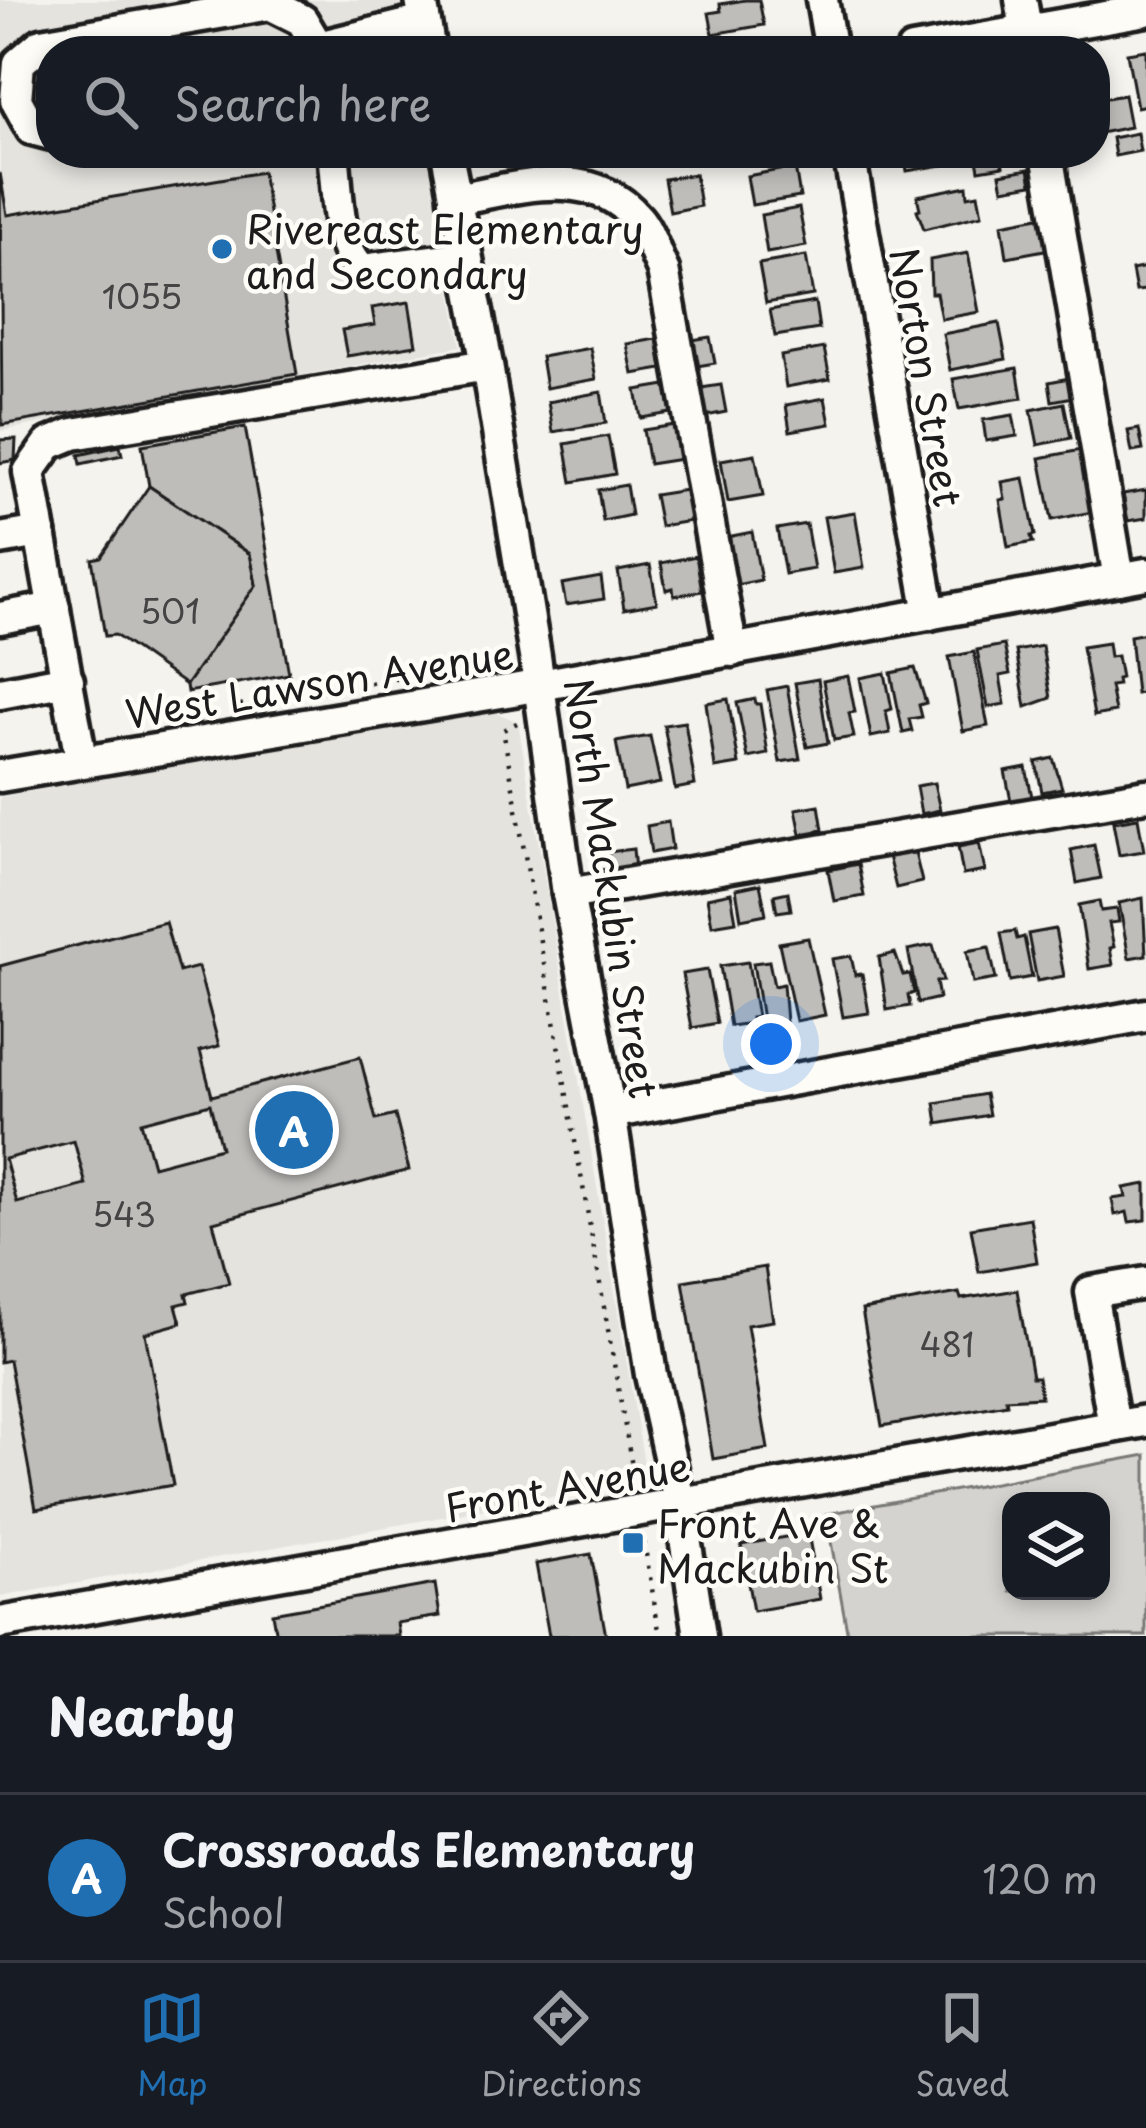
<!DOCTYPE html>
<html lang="en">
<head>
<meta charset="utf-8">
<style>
	:root { --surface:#171b24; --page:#20242c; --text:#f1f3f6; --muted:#9ea1a6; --line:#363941; --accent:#1f6fb2 }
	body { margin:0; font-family:"Playpen Sans",sans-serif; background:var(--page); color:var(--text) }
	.controls { position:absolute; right:36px; bottom:36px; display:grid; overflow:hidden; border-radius:24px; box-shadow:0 6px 18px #0003 }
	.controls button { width:108px; height:108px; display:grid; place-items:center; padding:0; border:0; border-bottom:3px solid var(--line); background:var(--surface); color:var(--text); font:60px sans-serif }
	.you { position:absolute; left:771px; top:1044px; width:42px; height:42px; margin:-30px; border:9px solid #fff; border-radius:50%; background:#1a73e8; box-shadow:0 0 0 18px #1a73e833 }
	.badge { display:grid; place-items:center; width:78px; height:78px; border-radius:50%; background:var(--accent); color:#fff; font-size:39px; font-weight:700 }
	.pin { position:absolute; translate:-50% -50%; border:6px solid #fff; box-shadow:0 3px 12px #0006 }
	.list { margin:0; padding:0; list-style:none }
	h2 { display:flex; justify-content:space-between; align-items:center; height:156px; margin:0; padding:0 48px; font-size:51px }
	h2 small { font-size:39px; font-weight:400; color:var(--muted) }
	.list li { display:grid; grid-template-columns:78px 1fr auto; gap:36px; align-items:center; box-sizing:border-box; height:168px; padding:0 48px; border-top:3px solid var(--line) }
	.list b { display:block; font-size:45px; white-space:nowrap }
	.list p { margin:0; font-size:39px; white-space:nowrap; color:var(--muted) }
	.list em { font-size:39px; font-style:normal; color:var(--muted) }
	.icon { flex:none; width:66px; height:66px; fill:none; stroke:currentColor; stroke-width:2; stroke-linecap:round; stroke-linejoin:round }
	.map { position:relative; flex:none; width:1146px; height:1636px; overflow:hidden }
	.search { position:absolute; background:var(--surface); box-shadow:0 6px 18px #0003; left:36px; right:36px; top:36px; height:132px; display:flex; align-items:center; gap:30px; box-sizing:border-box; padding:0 42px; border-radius:48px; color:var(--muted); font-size:45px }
	.sheet { height:324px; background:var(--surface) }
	nav { display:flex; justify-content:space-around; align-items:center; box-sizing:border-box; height:168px; border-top:3px solid var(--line); background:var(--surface); font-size:33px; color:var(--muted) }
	nav a { display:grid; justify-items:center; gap:6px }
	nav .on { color:var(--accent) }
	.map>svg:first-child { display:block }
	.built { fill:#e4e3de }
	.green { fill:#d4d3cf; stroke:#787876; stroke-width:3; fill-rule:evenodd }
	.building { fill:#bebdba; stroke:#1c1c1c; stroke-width:3; fill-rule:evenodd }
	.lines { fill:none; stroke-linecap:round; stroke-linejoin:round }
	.minor-casing { stroke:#1c1c1c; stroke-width:39 }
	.path { stroke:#1c1c1c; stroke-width:4.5; stroke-dasharray:3 9; stroke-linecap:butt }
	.minor { stroke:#fdfcf7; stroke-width:30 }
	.poi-dot { fill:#1f6fb2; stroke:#fdfcf7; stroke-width:4.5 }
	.labels { text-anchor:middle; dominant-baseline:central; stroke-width:9; stroke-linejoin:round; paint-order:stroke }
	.number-label { font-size:33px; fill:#444 }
	.poi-label { font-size:39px; fill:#1c1c1c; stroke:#fdfcf7; text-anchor:start }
	.street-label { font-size:39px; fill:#1c1c1c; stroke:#fdfcf7 }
</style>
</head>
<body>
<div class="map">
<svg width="1146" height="1636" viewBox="0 0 1146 1636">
	<rect width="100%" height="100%" fill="#f4f3ee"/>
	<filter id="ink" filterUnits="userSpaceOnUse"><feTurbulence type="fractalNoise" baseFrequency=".00833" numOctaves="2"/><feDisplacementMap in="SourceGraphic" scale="24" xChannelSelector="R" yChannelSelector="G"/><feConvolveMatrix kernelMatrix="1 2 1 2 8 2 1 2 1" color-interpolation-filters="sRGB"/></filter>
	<g filter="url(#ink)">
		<g class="built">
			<path d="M0,0H400L409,51H51V153H427L461,346L0,431Z"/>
			<path d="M490,710L518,722L644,1464L629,1483L0,1597V797Z"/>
		</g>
		<path class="green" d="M1146,1455V1636H848L826,1514ZM1101,1501V1591H1011V1501Z"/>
		<g class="building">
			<path d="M745,0H759L764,25L713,34L709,13L721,11L720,4Z"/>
			<path d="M1146,50V105L1137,107L1127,53Z"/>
			<path d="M1124,95L1130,127L1100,133L1095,100Z"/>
			<path d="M1137,133L1140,151L1115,156L1112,138Z"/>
			<path d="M904,153H952L954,163L907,171Z"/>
			<path d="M976,153H1001L1003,166L979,170Z"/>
			<path d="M795,167L800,197L752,205L747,176Z"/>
			<path d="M1029,169L1032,184L1003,189L1000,174Z"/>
			<path d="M262,172L297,374L2,425L0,173L7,215Z"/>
			<path d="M695,174L700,206L670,212L664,179Z"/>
			<path d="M967,186L968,196L978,194L982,215L924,229L917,210L920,209L917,196Z"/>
			<path d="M799,208L806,246L767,253L761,215Z"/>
			<path d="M1044,216L1050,249L1007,257L1002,224Z"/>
			<path d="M968,253L979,312L941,319L936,293H931L930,260Z"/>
			<path d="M806,256L813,295L766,303L759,264Z"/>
			<path d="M1146,267V290L1136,291L1132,270Z"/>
			<path d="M409,302L416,345L347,356L342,330L375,325L372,308Z"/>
			<path d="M815,302L819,329L775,336L770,310Z"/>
			<path d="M999,323L1006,359L950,370L943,334Z"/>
			<path d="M710,337L715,363L697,366L692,340Z"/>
			<path d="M657,339L662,369L633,374L627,344Z"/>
			<path d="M590,348L596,379L546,388L541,357Z"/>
			<path d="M824,348L830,379L786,387L781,356Z"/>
			<path d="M1017,368L1022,398L959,409L953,379Z"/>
			<path d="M1069,378L1073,397L1052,401L1049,382Z"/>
			<path d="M666,385L671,413L641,418L636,390Z"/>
			<path d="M721,385L726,412L706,416L701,388Z"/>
			<path d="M601,392L606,423L553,432L548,402Z"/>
			<path d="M825,398L830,424L790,431L786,405Z"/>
			<path d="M1064,403L1071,438L1038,445L1031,410Z"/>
			<path d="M1013,415L1017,436L986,441L983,420Z"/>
			<path d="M675,425L681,459L649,464L643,430Z"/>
			<path d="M245,427L289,674L187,692L186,685L256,585L250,554L149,486L142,445Z"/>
			<path d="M1139,429L1143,450L1132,452L1128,431Z"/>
			<path d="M608,436L615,474L572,482L565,444Z"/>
			<path d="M16,439L15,460L0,463V440Z"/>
			<path d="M120,446L122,455L81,464L79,455Z"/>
			<path d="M1081,450L1092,512L1052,520L1040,458Z"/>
			<path d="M755,454L763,496L728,502L721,460Z"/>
			<path d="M1024,478L1035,535L1031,536L1033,542L1008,547L1000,500L1005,499L1002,482Z"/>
			<path d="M626,485L631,515L603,521L598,490Z"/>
			<path d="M149,486L250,554L256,585L186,685L115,635L105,636L92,559L101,557Z"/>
			<path d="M686,490L691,521L660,526L654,495Z"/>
			<path d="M1146,490V518L1128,521L1123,494Z"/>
			<path d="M855,512L864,568L834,573L824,517Z"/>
			<path d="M806,524L814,569L785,574L777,529Z"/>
			<path d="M752,532L761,580L736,585L727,537Z"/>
			<path d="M696,556L702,591L674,596L673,588L666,590L661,563Z"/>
			<path d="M650,565L657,603L624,609L618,571Z"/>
			<path d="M601,577L604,599L566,605L562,584Z"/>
			<path d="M1146,633V692L1136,694L1130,636Z"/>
			<path d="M1108,643L1110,657L1117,656L1121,678L1117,679L1118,685L1110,686L1115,712L1094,716L1082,647Z"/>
			<path d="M1004,645L1010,674L1000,676L1005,704L988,707L977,650Z"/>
			<path d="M1042,646L1051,698L1026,707L1016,651Z"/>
			<path d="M974,652L988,726L963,731L949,657Z"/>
			<path d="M915,668L926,703L919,705L922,717L909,719L912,731L903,733L891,673Z"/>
			<path d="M885,673L892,709L886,711L890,733L871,737L860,678Z"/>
			<path d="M848,676L855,712L849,713L854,737L834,740L823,681Z"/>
			<path d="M818,679L828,743L807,747L795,683Z"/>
			<path d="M787,686L800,759L780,762L767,690Z"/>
			<path d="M728,699L739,764L715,768L706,703Z"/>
			<path d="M755,699L756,704H760L768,754L748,758L737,703Z"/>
			<path d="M685,722L695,785L675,789L664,725Z"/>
			<path d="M650,736L660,783L625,790L616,742Z"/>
			<path d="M1053,758L1062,788L1042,792L1036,762Z"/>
			<path d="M1026,767L1032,797L1011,801L1005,771Z"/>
			<path d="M934,783L940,810L921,814L916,786Z"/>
			<path d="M819,805L823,830L801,834L796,809Z"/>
			<path d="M1138,818L1144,851L1119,855L1113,822Z"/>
			<path d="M668,822L672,849L651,853L647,826Z"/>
			<path d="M979,843L985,871L963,875L958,847Z"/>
			<path d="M1094,845L1101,878L1077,883L1071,850Z"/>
			<path d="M633,849L635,870L610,874L608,852Z"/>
			<path d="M914,849L922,882L896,888L888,856Z"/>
			<path d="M858,864L864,896L834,901L828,870Z"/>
			<path d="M760,884L766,914L741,919L736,889Z"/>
			<path d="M788,892L791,910L777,912L774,895Z"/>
			<path d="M731,893L736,921L712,925L707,898Z"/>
			<path d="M1143,898L1146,955L1129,958L1119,903Z"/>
			<path d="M1099,901L1101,911L1117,909L1119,922L1109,923L1114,947L1110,948L1113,965L1089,969L1079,905Z"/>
			<path d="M165,922L179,972L198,967L219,1046L200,1051L212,1096L360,1057L376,1120L395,1115L409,1170L213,1222L229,1283L186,1294L188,1302L176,1305L181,1323L145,1333L173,1485L36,1509L9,1360L0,1362V966ZM210,1104L221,1148L153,1166L141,1122ZM74,1141L86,1185L17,1203L5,1159Z"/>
			<path d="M1055,929L1064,976L1037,981L1028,934Z"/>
			<path d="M1015,931L1017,939L1024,937L1032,977L1010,981L1001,933Z"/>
			<path d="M808,938L825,1015L796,1021L779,943Z"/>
			<path d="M933,945L943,981L936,982L939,998L918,1003L908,950Z"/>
			<path d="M989,947L996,979L973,983L967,951Z"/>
			<path d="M895,953L903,975L910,974L914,993L908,995L910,1006L887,1010L879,957Z"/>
			<path d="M851,956L855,975L862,974L869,1013L843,1017L832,959Z"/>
			<path d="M769,961L774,986L783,984L786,1022L763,1026L753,963Z"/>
			<path d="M748,962L757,1017L751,1018L752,1023L730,1026L720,966Z"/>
			<path d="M707,970L717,1023L692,1028L682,974Z"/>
			<path d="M985,1094L989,1115L938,1124L935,1103Z"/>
			<path d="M1146,1184V1220L1129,1222L1127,1212L1115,1215L1112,1199L1126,1197L1124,1188Z"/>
			<path d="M1030,1218L1037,1262L979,1272L971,1228Z"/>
			<path d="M765,1267L773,1321L747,1325L768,1449L713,1459L683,1281Z"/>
			<path d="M1017,1290L1032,1377H1038L1041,1397L1006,1399L1007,1404L882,1426L862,1310L959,1293L961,1299Z"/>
			<path d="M808,1533L820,1599L753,1611L741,1545Z"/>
			<path d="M591,1554L606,1636H549L536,1564Z"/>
			<path d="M435,1584L440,1616L397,1623L399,1636H276L272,1613Z"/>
		</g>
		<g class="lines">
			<g class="minor-casing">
				<g id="minor">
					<path d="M421,0L430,51"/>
					<path d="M822,0L831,51"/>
					<path d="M1021,0L1030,51"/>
					<path d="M319,51L318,47L424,21"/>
					<path d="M912,51L1146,10"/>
					<path d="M51,134L32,129L16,100L19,63L41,44L270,4L302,20L318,47"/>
					<path d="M333,153C338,187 335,248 363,270L464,257"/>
					<path d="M447,153L487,365L535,656L568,894L610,1113L651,1375L680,1505L700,1636"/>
					<path d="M849,153L930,614"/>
					<path d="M1047,153L1119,579"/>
					<path d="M455,199C517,188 591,163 638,219C649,232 655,254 663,270L732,651"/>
					<path d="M0,539L40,532"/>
					<path d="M0,618L54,608"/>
					<path d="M0,693L68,680"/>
					<path d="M81,759L29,472L49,444L73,434L487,365"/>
					<path d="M0,776L513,690L1146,574"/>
					<path d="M568,894L1146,795"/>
					<path d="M610,1113L1146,1015"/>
					<path d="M1114,1426L1091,1292L1146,1283"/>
					<path d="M0,1623L1146,1421"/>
				</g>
			</g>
			<g class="path">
				<path d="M240,705L506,660"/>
				<path d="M517,723L503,730L634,1478L639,1480"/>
				<path d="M644,1542L660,1636"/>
			</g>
			<use href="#minor" class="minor"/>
		</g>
	</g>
	<g class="poi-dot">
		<circle cx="222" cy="249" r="12"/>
		<rect x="621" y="1531" width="24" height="24" rx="6"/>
	</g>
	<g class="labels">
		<g class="number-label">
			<text x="142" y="295">1055</text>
			<text x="170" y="610">501</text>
			<text x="124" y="1213">543</text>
			<text x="947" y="1343">481</text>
		</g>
		<g class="poi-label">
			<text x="246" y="227">Rivereast Elementary<tspan x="246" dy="45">and Secondary</tspan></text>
			<text x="657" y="1521">Front Ave &amp;<tspan x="657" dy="45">Mackubin St</tspan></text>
		</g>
		<g class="street-label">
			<text transform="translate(928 377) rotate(80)">Norton Street</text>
			<text transform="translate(319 682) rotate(-9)">West Lawson Avenue</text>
			<text transform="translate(613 888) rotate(81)">North Mackubin Street</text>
			<text transform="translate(567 1485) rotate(-10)">Front Avenue</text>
		</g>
	</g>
</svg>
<div class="controls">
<button><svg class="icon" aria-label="layers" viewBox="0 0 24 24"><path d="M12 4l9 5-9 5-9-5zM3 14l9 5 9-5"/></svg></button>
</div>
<div class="you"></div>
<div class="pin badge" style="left:294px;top:1130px">A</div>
<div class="search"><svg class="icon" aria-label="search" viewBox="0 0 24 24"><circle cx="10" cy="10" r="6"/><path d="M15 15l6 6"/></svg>Search here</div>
</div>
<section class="sheet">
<h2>Nearby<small></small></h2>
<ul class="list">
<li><span class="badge">A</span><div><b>Crossroads Elementary</b><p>School</p></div><em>120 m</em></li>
</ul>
</section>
<nav>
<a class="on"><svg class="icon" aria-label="map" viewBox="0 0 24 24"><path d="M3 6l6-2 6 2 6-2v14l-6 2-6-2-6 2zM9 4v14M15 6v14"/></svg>Map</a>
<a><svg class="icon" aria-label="directions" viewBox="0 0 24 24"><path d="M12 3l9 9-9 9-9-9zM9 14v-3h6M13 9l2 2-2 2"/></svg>Directions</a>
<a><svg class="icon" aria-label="saved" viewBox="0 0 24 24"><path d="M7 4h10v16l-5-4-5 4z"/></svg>Saved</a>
</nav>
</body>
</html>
